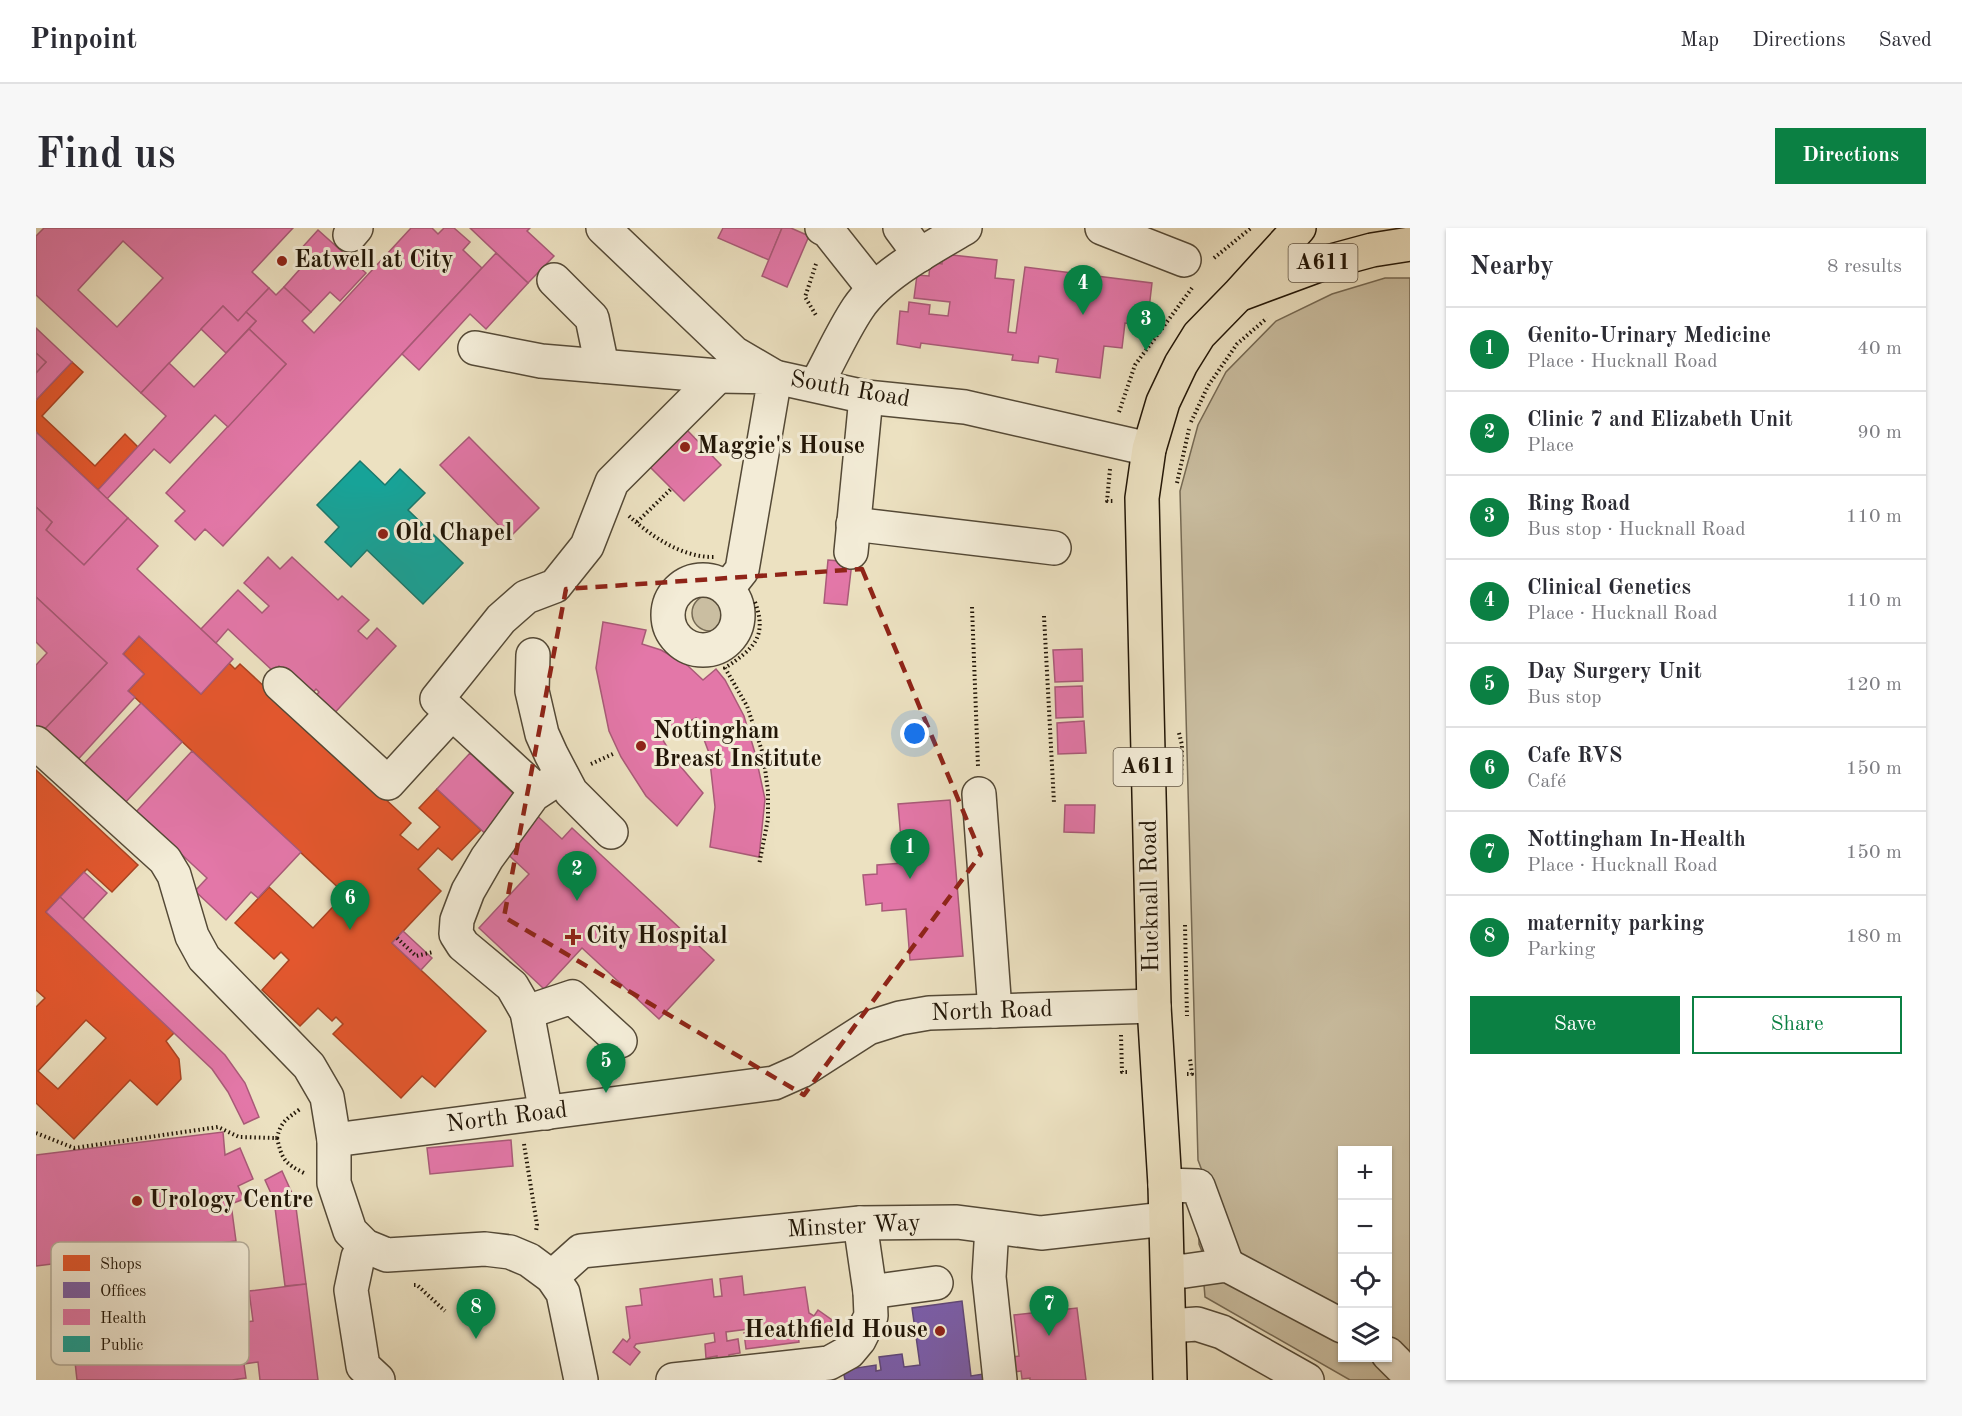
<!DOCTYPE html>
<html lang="en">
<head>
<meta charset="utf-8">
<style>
	:root { --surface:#fff; --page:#f7f7f7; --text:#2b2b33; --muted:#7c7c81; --line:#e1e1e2; --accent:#0b8043 }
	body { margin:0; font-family:"Old Standard TT",serif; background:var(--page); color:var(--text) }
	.controls { position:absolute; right:18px; bottom:18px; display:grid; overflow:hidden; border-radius:0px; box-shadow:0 2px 4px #0004 }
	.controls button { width:54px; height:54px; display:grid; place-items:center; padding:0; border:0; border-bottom:2px solid var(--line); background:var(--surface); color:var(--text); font:30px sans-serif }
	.you { position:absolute; left:879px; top:506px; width:21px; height:21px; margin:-15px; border:4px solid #fff; border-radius:50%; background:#1a73e8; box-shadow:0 0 0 9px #1a73e833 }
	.badge { display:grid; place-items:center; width:39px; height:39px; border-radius:50%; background:var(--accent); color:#fff; font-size:20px; font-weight:700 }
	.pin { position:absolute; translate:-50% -50px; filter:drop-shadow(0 2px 3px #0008) }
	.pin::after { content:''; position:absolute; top:32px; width:21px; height:18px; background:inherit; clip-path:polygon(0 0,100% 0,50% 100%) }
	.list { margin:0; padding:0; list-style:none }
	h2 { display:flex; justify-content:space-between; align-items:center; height:78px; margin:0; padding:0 24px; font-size:26px }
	h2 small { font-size:20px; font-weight:400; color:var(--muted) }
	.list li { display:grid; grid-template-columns:39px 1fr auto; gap:18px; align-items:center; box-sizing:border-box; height:84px; padding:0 24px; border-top:2px solid var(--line) }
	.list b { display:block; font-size:22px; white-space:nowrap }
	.list p { margin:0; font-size:20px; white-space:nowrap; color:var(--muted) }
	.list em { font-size:20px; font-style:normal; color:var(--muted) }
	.actions { display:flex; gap:12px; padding:18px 24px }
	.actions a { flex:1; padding:14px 0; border:2px solid var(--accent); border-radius:0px; text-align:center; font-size:21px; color:var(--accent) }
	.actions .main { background:var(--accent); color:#fff }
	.icon { flex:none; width:33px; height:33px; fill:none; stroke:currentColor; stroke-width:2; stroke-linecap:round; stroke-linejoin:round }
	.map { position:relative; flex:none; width:1374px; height:1152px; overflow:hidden; border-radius:0px }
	header { display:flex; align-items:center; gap:36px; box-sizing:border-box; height:84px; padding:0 30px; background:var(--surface); border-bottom:2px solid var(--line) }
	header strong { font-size:28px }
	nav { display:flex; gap:33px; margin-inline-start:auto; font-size:21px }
	.intro { display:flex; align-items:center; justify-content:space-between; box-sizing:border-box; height:144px; padding:0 36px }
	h1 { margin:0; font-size:42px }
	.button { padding:15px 27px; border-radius:0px; background:var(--accent); color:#fff; font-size:21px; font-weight:700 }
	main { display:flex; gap:36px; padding:0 36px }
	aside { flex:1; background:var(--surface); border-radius:0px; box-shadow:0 2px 4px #0004 }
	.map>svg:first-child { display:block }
	.green { fill:#cabea1; stroke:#766a54; stroke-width:1.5; fill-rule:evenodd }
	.shops { fill:#e4572e; stroke:#a42; stroke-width:1.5; fill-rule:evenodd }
	.offices { fill:#7b5ea7; stroke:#604877; stroke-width:1.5 }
	.health { fill:#e377a8; stroke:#a95a78; stroke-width:1.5; fill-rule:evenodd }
	.public { fill:#17a398; stroke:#1a796c; stroke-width:1.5 }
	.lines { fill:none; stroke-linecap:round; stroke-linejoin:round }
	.minor-casing { stroke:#544936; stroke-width:36 }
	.major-casing { stroke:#221607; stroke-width:36 }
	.path { stroke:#221607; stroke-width:4; stroke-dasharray:1.5 3; stroke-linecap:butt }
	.minor { stroke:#f3ecd7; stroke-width:33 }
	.major { stroke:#ece1c1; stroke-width:33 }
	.marked { fill:none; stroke:#8f2418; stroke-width:4.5; stroke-dasharray:12 8; stroke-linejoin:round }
	.poi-dot { fill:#8f2418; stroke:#f3ecd7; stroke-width:2 }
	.labels { text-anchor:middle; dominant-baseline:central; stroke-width:6; stroke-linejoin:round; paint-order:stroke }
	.shield { fill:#f3ecd7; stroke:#615645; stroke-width:1.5 }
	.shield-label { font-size:22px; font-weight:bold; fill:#221607 }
	.poi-label { font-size:24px; font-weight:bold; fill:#221607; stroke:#f3ecd7; text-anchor:start }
	.street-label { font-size:24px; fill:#221607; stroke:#f3ecd7 }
	.key { fill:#f3ecd7; stroke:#b4ac99; stroke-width:1.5 }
	.key-label { font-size:16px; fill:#221607 }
</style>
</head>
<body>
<header>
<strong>Pinpoint</strong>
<nav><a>Map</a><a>Directions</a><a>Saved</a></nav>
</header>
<div class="intro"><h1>Find us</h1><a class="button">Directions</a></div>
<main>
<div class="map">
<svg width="1374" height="1152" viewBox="0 0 1374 1152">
	<rect width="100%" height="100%" fill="#ece1c1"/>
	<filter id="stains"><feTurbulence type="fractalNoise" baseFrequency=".00333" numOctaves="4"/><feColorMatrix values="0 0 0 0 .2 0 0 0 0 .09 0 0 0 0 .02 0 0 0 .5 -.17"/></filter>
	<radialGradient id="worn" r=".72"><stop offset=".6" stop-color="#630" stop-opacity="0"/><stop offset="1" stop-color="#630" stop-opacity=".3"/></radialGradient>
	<g class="green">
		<path d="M1349,50H1374V1152H1314L1169,1069L1168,1057L1176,1048L1163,1016V981L1177,972L1162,932L1144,263L1162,197L1190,144L1240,93L1296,66ZM1306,922H1352V1130H1306Z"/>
		<circle cx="674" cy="385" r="18"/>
	</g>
	<g class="shops">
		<path d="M36,134L47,144L6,188L59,238L89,206L102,219L62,262L0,204V172Z"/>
		<path d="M103,408L165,466L193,435L199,441L204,436L375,595L364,607L382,622L404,599L383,580L401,561L445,602L416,632L402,620L382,641L405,663L356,715L450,803L399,859L386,848L365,870L297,806L307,796L300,789L296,793L282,780L264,798L226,762L253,732L245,724L238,731L199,695L233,659L277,700L309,666L92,463L108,446L87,426Z"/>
		<path d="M0,542L102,637L76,664L51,641L10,684L139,804L130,813L143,831L145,851L121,877L94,852L38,911L0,875V779L9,770L0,762ZM50,792L70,810L22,861L2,843Z"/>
	</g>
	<path class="offices" d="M926,1073L935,1148L947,1146L948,1152H809L807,1142L840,1137V1143L845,1142L843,1129L866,1126L868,1139L884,1137L876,1080Z"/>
	<g class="health">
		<path d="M8,0H257L216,44L233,60L202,93L187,78L105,165L0,67V8ZM87,13L127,50L81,99L42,62Z"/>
		<path d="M375,0H396L402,6L408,0H418L434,14L427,22L446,40L187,318L169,301L159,312L139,293L149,283L130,265L250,136L213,101L220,93L210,84L233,60L240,67L248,59L275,84L266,93L278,105Z"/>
		<path d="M434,0H494L491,3L518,28L492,55Z"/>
		<path d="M687,0H746L733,32L682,10Z"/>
		<path d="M746,0H755L773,8L751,59L726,48Z"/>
		<path d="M282,2L330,45L304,73L294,64L275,84L248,59L272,32L263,23Z"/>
		<path d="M460,25L492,55L450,101L434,86L383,142L366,126Z"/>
		<path d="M907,26L961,32L959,50L978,52L972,104L980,105L989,39L1116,55L1111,98L1089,95L1086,120L1068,118L1064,150L1020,144L1022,131L1003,128L1002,135L976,132L977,127L885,115L884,120L861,116L864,83L872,84L873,74L894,77L893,86L912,88L914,74L878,70L881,47L893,48L894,34L906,36Z"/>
		<path d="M187,78L202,93L210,84L220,93L190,125L165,101Z"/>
		<path d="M0,100L36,134L0,172V145L10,134L0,125Z"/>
		<path d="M213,101L250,136L192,199L179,187L134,235L118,221L71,271L62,262L130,188L105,165L133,135L158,159Z"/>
		<path d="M0,125L10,134L0,145Z"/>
		<path d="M650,201L685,237L648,273L612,237Z"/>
		<path d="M0,204L92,290L48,337L10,302L16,294L0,279Z"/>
		<path d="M433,209L503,280L474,309L404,237Z"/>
		<path d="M0,279L16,294L10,302L48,337L92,290L122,318L101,341L197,431L165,466L103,408L87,426L108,446L92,463L99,469L36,538L3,507L71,435L0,369Z"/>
		<path d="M232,329L244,341L256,329L302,372L306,368L333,392L322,403L331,411L341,400L360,418L294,490L275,473L283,464L280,461L275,467L243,438L238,444L192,401L180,415L165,401L202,362L226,385L233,378L208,355Z"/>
		<path d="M792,332L816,334L811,377L788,375Z"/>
		<path d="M0,369L71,435L3,507L0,504V437L11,425L0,414Z"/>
		<path d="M567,394L610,402L606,416L625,422L651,437L667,452L680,441L689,452L708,488L719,525L729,571L723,629L674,619L679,579L673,525L660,490L649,495L653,507L642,511L636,502L625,509L639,532L667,565L641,598L610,568L585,529L573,503L560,440Z"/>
		<path d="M1046,421L1047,453L1019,454L1017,422Z"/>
		<path d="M1046,458L1047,489L1020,490L1019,459Z"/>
		<path d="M105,475L146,514L86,578L45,539Z"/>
		<path d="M1048,493L1050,525L1022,526L1021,495Z"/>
		<path d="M156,523L265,624L222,670L215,664L190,692L159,663L171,650L100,584Z"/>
		<path d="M434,525L526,611L536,600L678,732L623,791L546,720L508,761L443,700L493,646L401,561Z"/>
		<path d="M914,572L927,728L874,732L870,681L846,683V675L830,677L827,647L841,646V637L867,635L862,576Z"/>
		<path d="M1029,577H1059L1058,605L1028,604Z"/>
		<path d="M48,644L71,665L47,691L24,669Z"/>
		<path d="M24,669L189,827L209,855L223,889L208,896L192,864L176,841L10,684Z"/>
		<path d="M367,703L396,730L385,742L356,715Z"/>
		<path d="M187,904L189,927L204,920L217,951L202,958L208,971L195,976L200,1013L0,1038V927Z"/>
		<path d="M475,912L477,938L394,946L391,920Z"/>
		<path d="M246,943L259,972L270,1056L249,1058L238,972L229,952Z"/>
		<path d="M706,1048L708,1067L769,1059L773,1085L778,1088L782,1082L796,1092L782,1111L768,1101L771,1097L766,1094L690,1104L691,1113L702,1111L704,1125L693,1127V1130L681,1131V1128L670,1130L669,1116L679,1114L678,1105L600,1116L598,1119L604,1124L594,1137L577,1124L587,1111L591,1114L594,1110L590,1079L606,1077L604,1061L676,1051L678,1069L686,1068L684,1051Z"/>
		<path d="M270,1056L282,1152H224L222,1134L208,1136L210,1150L196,1152H41L37,1116L50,1114L48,1101L202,1082L203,1095L217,1093L213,1063Z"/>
		<path d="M1041,1080L1050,1152H994V1150L986,1151L985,1143L978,1144L976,1129L983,1128L978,1087Z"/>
		<path d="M761,1098L763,1114L710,1121L708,1105Z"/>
	</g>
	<path class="public" d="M324,233L349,257L364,241L389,265L372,282L427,335L387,376L331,322L315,339L289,314L303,299L281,277Z"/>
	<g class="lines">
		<g class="minor-casing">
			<g id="minor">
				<path d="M567,0L698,125L739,149L830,169L929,179L1113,221"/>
				<path d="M786,0L792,3L838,61"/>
				<path d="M864,0L884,27"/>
				<path d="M1066,0L1148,32"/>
				<path d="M314,7L320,0"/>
				<path d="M518,52L556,90L566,138"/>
				<path d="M439,120L505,133L682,148L739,149L706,342L691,361"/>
				<path d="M780,157C794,132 806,104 822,80C844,47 895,20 929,0"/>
				<path d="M817,296L1018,320"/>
				<path d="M815,324L830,169"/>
				<circle cx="667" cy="387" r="35"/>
				<path d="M497,427L496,463L506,506L515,526L535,564L575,604"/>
				<path d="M244,456L352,555L416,485"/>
				<path d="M0,515L129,632L138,647L156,708L168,730L273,838L291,869L298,912V955L314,1003L329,1018L351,1027L449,1021L474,1024L493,1032L516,1049L527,1065L545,1152"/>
				<path d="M501,563L401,471L465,391L490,369L519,358L551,318L576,254L682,148"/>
				<path d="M943,566L959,783"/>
				<path d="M491,784L536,769L584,813"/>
				<path d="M510,885L491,784L476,758L427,717L420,706L421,692L432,663L451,630L497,567L526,548"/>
				<path d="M298,912L738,855L765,843L832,800L864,790L893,785L1118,778"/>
				<path d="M1129,957L1162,958L1191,1037"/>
				<path d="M824,995L834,1064L900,1055"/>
				<path d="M956,999L953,1049L964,1152"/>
				<path d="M329,1018L322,1029L315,1062L327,1138L342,1152"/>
				<path d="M1132,1042L1149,1043L1191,1037L1306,1098"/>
				<path d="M516,1049L545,1023L824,995L921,994L1005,1005L1129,991"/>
				<path d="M1133,1098L1161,1096L1186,1104L1271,1152"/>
				<path d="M1352,1126L1374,1148"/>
				<path d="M637,1152L793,1135L813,1124L823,1112L835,1088L834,1064"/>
			</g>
		</g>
		<g class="major-casing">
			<g id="major">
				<path d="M1207,65L1288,35L1336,22L1374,16"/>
				<path d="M1134,1152L1129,957L1118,778L1106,270L1113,221L1127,174L1145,136L1163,107L1202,67L1263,0"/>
			</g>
		</g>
		<g class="path">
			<path d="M1178,30L1215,0"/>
			<path d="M780,36L769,69L781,89"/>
			<path d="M1083,184L1099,137L1156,60"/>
			<path d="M1155,194L1172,158L1201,116L1231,90"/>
			<path d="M1074,241L1071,273H1077"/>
			<path d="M1141,255L1153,201"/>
			<path d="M593,288C616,309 647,330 679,329"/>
			<path d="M601,294L635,261"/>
			<path d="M719,374C732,409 717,421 689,440L711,478L727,526L732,563V591L723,637"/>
			<path d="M936,379L942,538"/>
			<path d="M1008,388L1018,575"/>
			<path d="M1143,505L1146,517L1145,551"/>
			<path d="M555,536L579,525"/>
			<path d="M1149,697L1151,788"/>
			<path d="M361,710L380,728L397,724"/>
			<path d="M1085,807L1086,844H1093"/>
			<path d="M1151,846H1156L1154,831"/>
			<path d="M0,905L38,920L182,899L203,909L241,910C245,893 251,891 264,881"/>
			<path d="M241,910C246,931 248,935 268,945"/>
			<path d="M488,916L501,997L500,1003"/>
			<path d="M378,1057H381L409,1083"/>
		</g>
		<use href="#minor" class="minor"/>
		<use href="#major" class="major"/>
	</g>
	<path class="marked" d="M826,341L945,626L768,867L468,689L530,361Z"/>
	<g class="poi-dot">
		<circle cx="246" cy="33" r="6"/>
		<circle cx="649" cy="219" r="6"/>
		<circle cx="347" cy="306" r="6"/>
		<circle cx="605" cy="518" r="6"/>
		<path d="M534 700h6v6h6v6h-6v6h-6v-6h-6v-6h6z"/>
		<circle cx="101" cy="973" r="6"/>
		<circle cx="904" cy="1103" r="6"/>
	</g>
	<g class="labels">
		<g class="shield">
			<rect x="1252.5" y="16" width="69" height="38" rx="4.5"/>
			<rect x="1077.5" y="520" width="69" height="38" rx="4.5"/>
		</g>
		<g class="shield-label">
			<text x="1287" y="35">A611</text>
			<text x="1112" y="539">A611</text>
		</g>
		<g class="poi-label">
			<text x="258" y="33">Eatwell at City</text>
			<text x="661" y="219">Maggie's House</text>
			<text x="359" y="306">Old Chapel</text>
			<text x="617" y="504">Nottingham<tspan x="617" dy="28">Breast Institute</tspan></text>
			<text x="550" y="709">City Hospital</text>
			<text x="113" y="973">Urology Centre</text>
			<text x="892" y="1103" text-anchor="end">Heathfield House</text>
		</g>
		<g class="street-label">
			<text transform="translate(814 162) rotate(10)">South Road</text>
			<text transform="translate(1115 668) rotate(-91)">Hucknall Road</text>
			<text transform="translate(956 784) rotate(-2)">North Road</text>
			<text transform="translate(471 890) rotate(-7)">North Road</text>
			<text transform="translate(818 999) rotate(-3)">Minster Way</text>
		</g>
	</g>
	<rect x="15" y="1014" width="198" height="123" rx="9" class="key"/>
	<rect x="27" y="1027" width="27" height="16" fill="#e4572e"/>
	<rect x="27" y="1054" width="27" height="16" fill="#7b5ea7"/>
	<rect x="27" y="1081" width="27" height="16" fill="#e377a8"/>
	<rect x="27" y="1108" width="27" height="16" fill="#17a398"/>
	<g class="key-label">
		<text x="64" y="1041">Shops</text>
		<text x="64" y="1068">Offices</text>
		<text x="64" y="1095">Health</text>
		<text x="64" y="1122">Public</text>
	</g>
	<rect width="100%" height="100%" filter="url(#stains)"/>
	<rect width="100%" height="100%" fill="url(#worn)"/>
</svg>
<div class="controls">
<button>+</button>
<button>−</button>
<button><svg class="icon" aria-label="locate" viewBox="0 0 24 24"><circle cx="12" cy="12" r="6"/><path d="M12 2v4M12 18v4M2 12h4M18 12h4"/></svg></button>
<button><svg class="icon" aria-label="layers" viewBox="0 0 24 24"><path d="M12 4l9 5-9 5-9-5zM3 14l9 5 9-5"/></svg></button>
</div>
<div class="you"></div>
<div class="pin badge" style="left:874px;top:651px">1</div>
<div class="pin badge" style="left:541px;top:673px">2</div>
<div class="pin badge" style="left:1110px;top:123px">3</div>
<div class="pin badge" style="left:1047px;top:87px">4</div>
<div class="pin badge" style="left:570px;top:865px">5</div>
<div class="pin badge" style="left:314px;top:702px">6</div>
<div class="pin badge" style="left:1013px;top:1108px">7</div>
<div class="pin badge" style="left:440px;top:1111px">8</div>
</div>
<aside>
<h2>Nearby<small>8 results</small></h2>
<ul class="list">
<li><span class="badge">1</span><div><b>Genito-Urinary Medicine</b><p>Place · Hucknall Road</p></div><em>40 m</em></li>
<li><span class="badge">2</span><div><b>Clinic 7 and Elizabeth Unit</b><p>Place</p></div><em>90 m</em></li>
<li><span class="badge">3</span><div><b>Ring Road</b><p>Bus stop · Hucknall Road</p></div><em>110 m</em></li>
<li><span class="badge">4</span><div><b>Clinical Genetics</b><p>Place · Hucknall Road</p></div><em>110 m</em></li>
<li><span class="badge">5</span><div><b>Day Surgery Unit</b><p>Bus stop</p></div><em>120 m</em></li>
<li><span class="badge">6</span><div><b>Cafe RVS</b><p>Café</p></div><em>150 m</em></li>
<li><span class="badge">7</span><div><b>Nottingham In-Health</b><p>Place · Hucknall Road</p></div><em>150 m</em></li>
<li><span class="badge">8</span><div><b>maternity parking</b><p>Parking</p></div><em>180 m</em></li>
</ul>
<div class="actions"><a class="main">Save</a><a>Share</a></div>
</aside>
</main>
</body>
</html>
